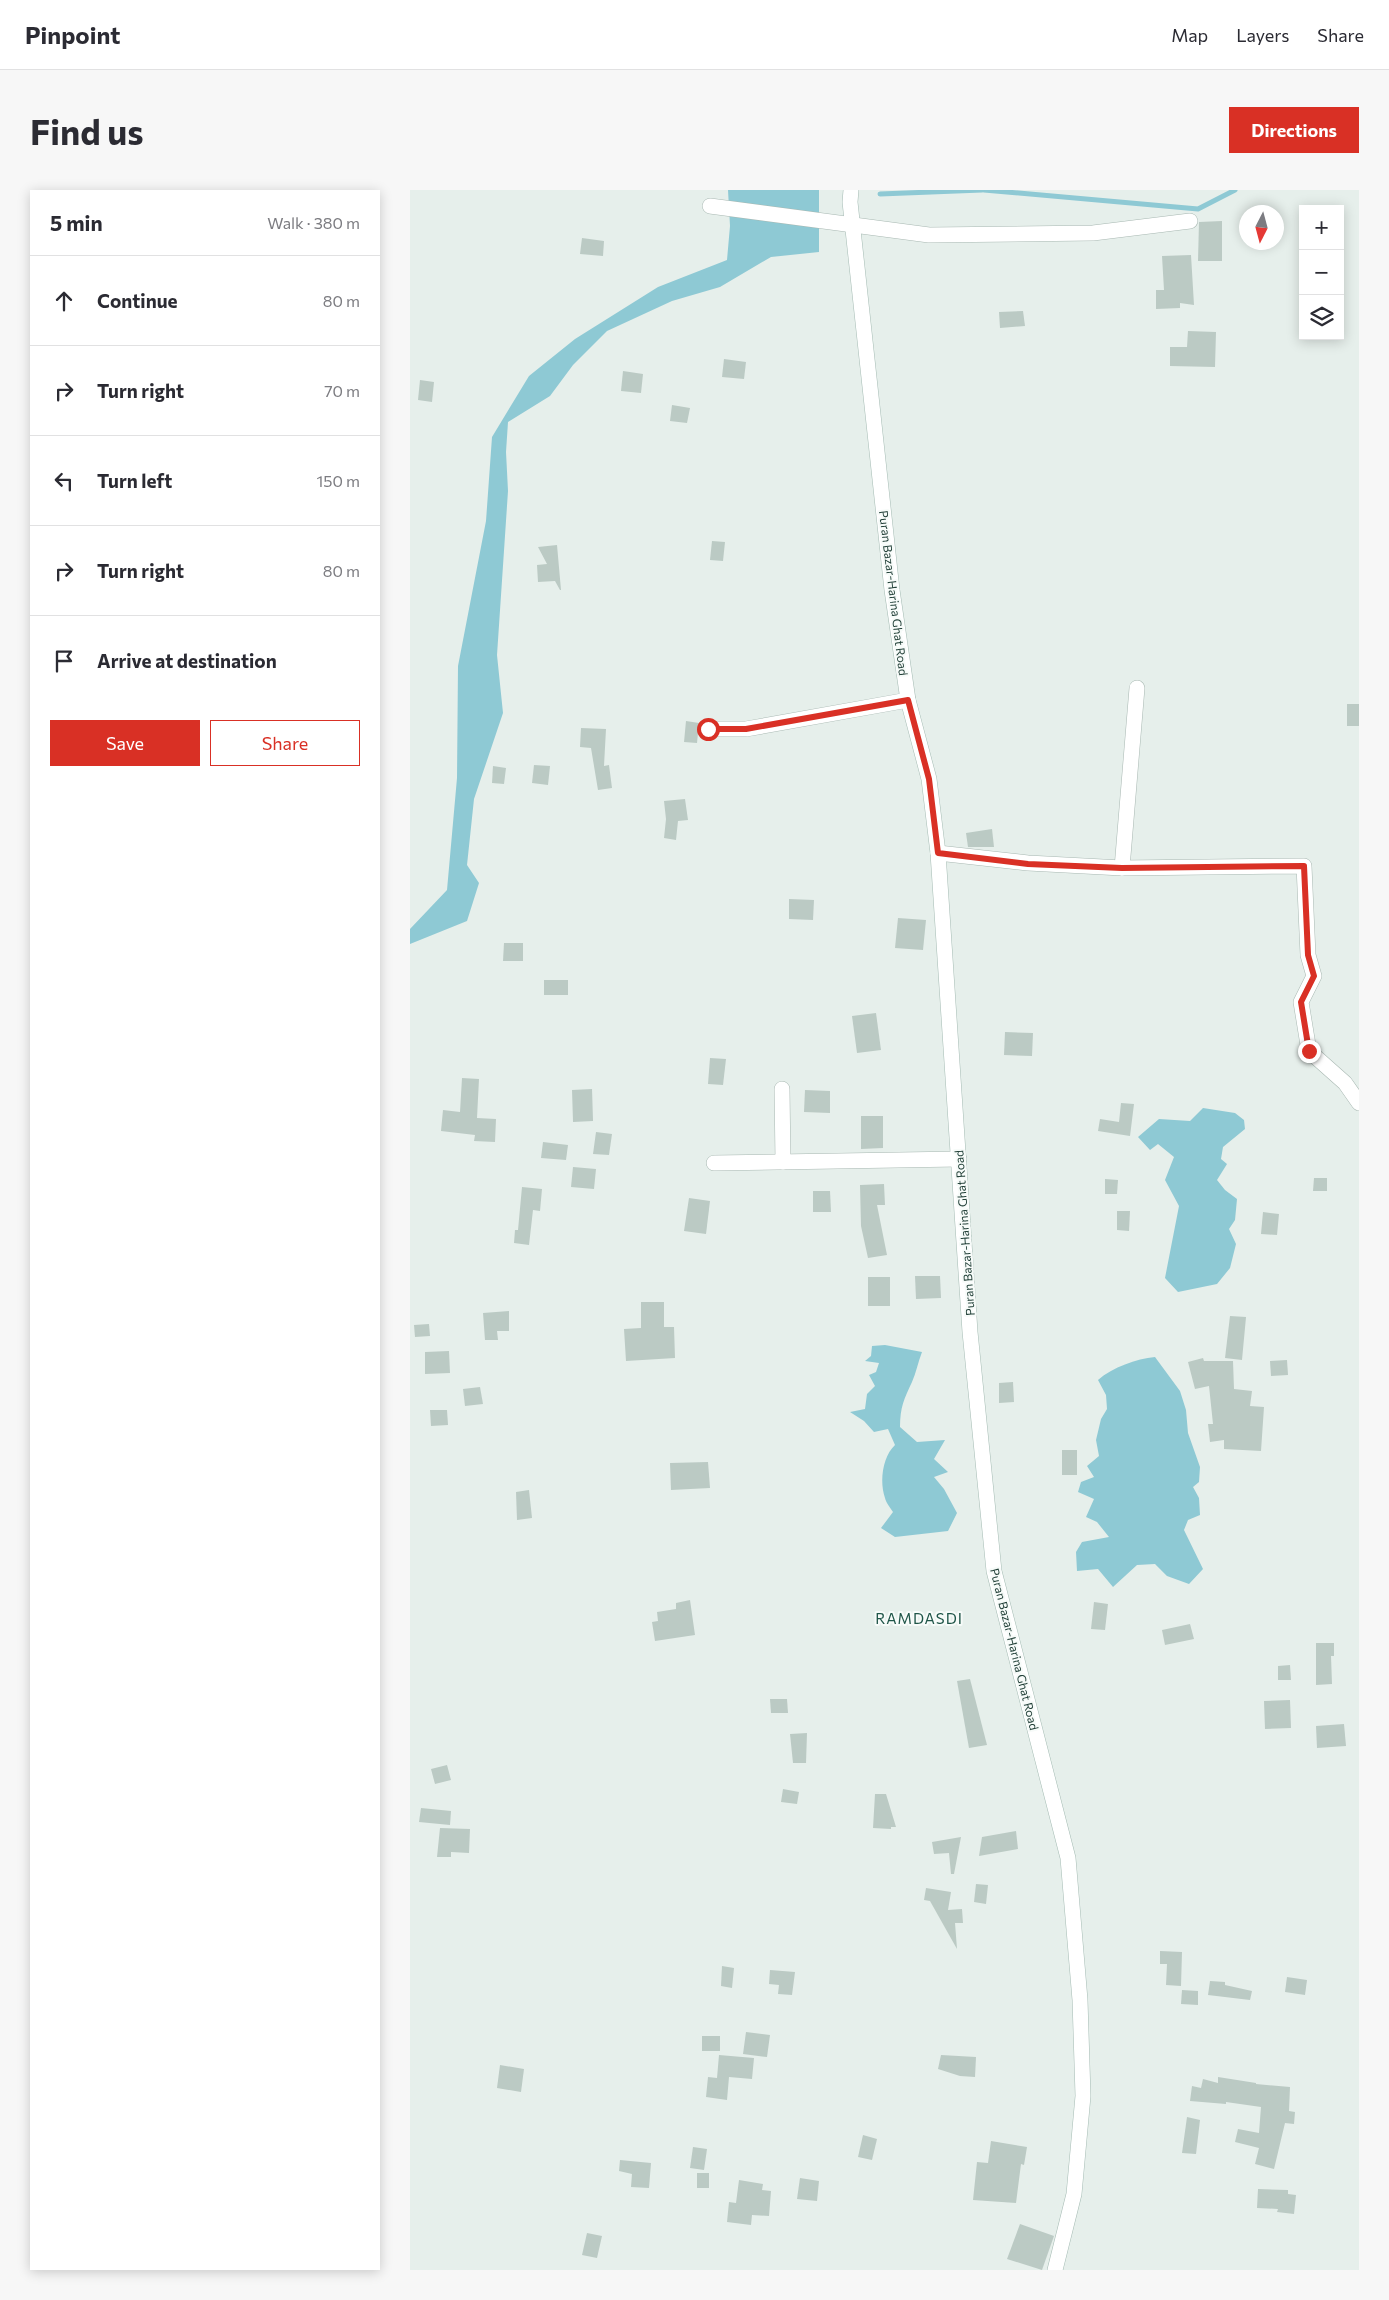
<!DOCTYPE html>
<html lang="en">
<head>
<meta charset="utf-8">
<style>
	:root { --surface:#fff; --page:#f7f7f7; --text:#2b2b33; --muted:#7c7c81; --line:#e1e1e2; --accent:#d93025 }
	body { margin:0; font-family:Commissioner,sans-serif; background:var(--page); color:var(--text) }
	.controls { position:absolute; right:15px; top:15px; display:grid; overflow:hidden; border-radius:0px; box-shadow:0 2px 12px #0003 }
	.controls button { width:45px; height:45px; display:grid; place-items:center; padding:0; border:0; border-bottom:1px solid var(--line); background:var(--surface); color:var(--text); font:25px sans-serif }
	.compass { position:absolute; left:829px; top:15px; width:45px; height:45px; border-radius:50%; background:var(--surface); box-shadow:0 2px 12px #0003; rotate:186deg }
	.stop { position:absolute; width:15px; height:15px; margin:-11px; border:4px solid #d93025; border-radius:50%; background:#fff }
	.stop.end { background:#d93025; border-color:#fff; box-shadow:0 1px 5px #0008 }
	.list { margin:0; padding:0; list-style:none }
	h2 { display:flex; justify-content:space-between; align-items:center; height:65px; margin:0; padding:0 20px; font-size:21px }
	h2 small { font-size:16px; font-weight:400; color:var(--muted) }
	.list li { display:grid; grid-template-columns:32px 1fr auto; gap:15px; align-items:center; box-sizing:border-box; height:90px; padding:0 20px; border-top:1px solid var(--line) }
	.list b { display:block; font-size:19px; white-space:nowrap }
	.list em { font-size:16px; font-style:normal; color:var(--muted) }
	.actions { display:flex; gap:10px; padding:15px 20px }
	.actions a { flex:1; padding:11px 0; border:1px solid var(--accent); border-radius:0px; text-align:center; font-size:18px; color:var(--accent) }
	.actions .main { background:var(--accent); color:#fff }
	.icon { flex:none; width:28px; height:28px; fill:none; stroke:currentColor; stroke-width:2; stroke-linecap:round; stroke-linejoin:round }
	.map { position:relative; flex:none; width:949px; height:2080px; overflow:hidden; border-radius:0px }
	header { display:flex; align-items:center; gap:30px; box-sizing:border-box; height:70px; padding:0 25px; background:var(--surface); border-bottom:1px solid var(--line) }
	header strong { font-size:24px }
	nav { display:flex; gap:28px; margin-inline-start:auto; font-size:18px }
	.intro { display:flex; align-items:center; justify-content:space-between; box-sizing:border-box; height:120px; padding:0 30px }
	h1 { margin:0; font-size:35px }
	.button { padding:12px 22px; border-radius:0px; background:var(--accent); color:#fff; font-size:18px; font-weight:700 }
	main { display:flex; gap:30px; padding:0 30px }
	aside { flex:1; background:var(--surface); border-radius:0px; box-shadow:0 2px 12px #0003 }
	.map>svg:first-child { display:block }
	.water { fill:#8ec9d4 }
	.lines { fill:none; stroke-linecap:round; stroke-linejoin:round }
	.stream { stroke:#8ec9d4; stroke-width:5 }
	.building { fill:#bbcac4 }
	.street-casing { stroke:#a8b8b2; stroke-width:16 }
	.secondary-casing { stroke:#a4bbb3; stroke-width:16 }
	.street { stroke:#fff; stroke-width:15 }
	.secondary { stroke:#fff; stroke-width:15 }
	.route { stroke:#d93025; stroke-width:6 }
	.labels { text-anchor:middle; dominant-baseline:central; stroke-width:4; stroke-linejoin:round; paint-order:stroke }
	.street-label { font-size:12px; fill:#24423a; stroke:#f7fbf9 }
	.quarter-label { font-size:15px; letter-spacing:1px; fill:#1f5548; stroke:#f7fbf9 }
</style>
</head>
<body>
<header>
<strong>Pinpoint</strong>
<nav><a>Map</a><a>Layers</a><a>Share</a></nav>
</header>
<div class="intro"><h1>Find us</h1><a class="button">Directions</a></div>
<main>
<aside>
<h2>5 min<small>Walk · 380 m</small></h2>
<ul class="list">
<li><svg class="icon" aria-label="ahead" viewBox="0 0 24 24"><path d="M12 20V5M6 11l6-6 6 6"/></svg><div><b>Continue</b></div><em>80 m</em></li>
<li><svg class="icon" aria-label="right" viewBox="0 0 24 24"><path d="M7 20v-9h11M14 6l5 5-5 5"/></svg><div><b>Turn right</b></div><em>70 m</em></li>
<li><svg class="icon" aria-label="left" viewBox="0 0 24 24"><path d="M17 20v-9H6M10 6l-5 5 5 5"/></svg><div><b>Turn left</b></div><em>150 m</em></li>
<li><svg class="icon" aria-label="right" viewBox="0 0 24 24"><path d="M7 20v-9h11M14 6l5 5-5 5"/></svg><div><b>Turn right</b></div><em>80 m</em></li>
<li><svg class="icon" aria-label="arrive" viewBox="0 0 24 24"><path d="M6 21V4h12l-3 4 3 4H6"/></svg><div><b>Arrive at destination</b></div></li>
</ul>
<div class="actions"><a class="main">Save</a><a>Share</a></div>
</aside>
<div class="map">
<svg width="949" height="2080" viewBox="0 0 949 2080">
	<rect width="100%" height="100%" fill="#e6efeb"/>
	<g class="water">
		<path d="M318,0H409V62L361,67L310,97L262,111L197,141L163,175L140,206L98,232L96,262L98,301L87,465L93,523L64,609L57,675L69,693L57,731L0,754V739L37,700L47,588L48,476L76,331L82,247L119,186L165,149L248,97L317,70L320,36Z"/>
		<path d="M793,918L825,923L834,930L835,939L813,957L811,969L817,974L807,990L815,1000L827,1009L825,1030L819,1039L826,1054L820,1078L807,1094L768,1102L755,1088L769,1016L755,990L764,967L748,954L740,960L728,947L749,929L780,931Z"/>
		<path d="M475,1155L512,1162C508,1172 506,1183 502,1192C494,1209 490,1217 490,1237L507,1252L535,1250L524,1269L538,1282L524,1287L534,1299L547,1323L538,1341L485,1347L471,1338L483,1322C480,1317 476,1313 475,1308C469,1291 473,1266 485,1255L478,1239L464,1242L454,1231L440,1222L455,1219L457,1204L465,1196L459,1185L466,1182L469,1173L455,1171L461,1166L462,1156Z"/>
		<path d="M745,1167L770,1201L776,1220L778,1243L790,1277L789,1292L783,1297L789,1308L790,1325L778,1330L774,1340L793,1379L779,1394L757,1386L745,1374L727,1375L703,1397L688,1379L667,1381L666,1362L672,1352L699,1347L687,1332L676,1327L684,1309L668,1302L671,1292L684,1287L677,1276L689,1266L686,1250L691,1229L697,1219L696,1205L688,1190C703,1177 726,1169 745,1167Z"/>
	</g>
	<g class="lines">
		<g class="stream">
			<path d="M574,0L788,19L825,0"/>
			<path d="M470,4L572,0"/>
		</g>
	</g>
	<g class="building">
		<path d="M812,31V71H788L789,32Z"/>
		<path d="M172,48L194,51L193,66L170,64Z"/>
		<path d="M781,65L784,115L770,113V118L746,119V100H754L752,66Z"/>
		<path d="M613,121L615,136L590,138L589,122Z"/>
		<path d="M778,141L806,142L805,177L760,176V157H777Z"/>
		<path d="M314,169L336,172L334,189L312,187Z"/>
		<path d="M213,181L233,184L231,203L211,201Z"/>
		<path d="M10,190L24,192L22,212L8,210Z"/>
		<path d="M262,215L280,218L277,233L260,231Z"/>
		<path d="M302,351L315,352L313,371L300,370Z"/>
		<path d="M147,355L151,400H150L145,391L128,392L127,375L137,374L128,357Z"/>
		<rect x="937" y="514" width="12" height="22"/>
		<path d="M276,531L289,533L287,553L274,552Z"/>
		<path d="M171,538L196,539L194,576L199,575L202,598L188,600L181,558L170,557Z"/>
		<path d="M124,575L140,576L138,595L122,593Z"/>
		<path d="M83,576L96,578L94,594L82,593Z"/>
		<path d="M275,609L278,630L268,631L266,650L254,648L256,629L254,611Z"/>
		<path d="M582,639L584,657H558L556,643Z"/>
		<path d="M379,709L404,710L403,730L379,729Z"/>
		<path d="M488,728L516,730L513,760L485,758Z"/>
		<path d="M94,753H113V771H93Z"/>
		<rect x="134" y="790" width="24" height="15"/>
		<path d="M466,823L471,860L447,863L442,826Z"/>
		<path d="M595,842L623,843L622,866L594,865Z"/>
		<path d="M300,868L316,869L313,895L298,894Z"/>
		<path d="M52,888L69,889L67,928L86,929L85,952L64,951L65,945L31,941L33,920L50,922Z"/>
		<path d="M182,899L183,931L163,932L162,900Z"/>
		<path d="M395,900L420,901V923L394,922Z"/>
		<path d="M711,913L724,914L720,946L688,941L690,929L709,932Z"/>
		<path d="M451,926H473V958L451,959Z"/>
		<path d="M186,942L202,944L199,965L183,964Z"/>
		<path d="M133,952L158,955L156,970L131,968Z"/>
		<path d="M163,977L186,979L184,999L161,997Z"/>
		<path d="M904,988H917V1001H903Z"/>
		<path d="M695,989L708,990L707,1004H695Z"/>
		<path d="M474,994L475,1015H467L477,1065L458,1068L451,1036L450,995Z"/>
		<path d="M112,997L132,999L130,1021L123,1020L119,1055L104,1053L105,1040H108Z"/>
		<path d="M403,1001H420L421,1022H403Z"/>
		<path d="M279,1008L300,1011L296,1044L274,1041Z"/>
		<path d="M707,1021H720L719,1041L707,1040Z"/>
		<path d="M853,1022L869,1024L867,1045L851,1044Z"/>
		<path d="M505,1086H530L531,1108L506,1109Z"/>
		<rect x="458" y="1087" width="22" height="29"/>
		<path d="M231,1112H254V1137H264L265,1168L216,1171L214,1139L231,1138Z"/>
		<path d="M99,1121V1141H87L88,1150H75L73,1123Z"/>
		<path d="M820,1126L836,1127L832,1170L815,1168Z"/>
		<path d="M19,1134L20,1146L5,1147L4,1135Z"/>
		<path d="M39,1161L40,1183L15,1184V1162Z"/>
		<path d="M793,1168L794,1171H823L824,1199L842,1201L840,1216L854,1217L851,1261L814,1259V1250L800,1252L798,1234H803L799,1196L785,1199L778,1172Z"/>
		<path d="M877,1170L878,1185L861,1186L860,1171Z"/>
		<path d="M603,1192L604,1212L589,1213V1193Z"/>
		<path d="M70,1197L73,1214L55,1216L53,1199Z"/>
		<path d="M20,1220H37L38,1235L21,1236Z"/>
		<rect x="652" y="1260" width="15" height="25"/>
		<path d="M298,1272L300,1298L261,1300L260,1273Z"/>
		<path d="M119,1300L122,1328L107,1330L106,1302Z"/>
		<path d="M280,1410L285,1445L245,1451L242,1432L248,1431L247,1422L266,1419V1413Z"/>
		<path d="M684,1412L698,1414L695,1440L681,1439Z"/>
		<path d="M780,1434L784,1449L755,1455L752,1440Z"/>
		<path d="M906,1453H924V1466H921L922,1494L906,1495Z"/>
		<path d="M880,1475L881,1490H868V1476Z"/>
		<path d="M560,1489L577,1555L559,1558L547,1491Z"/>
		<path d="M360,1509H377L378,1523H361Z"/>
		<path d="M880,1510L881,1538L855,1539L854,1511Z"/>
		<path d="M934,1534L936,1556L907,1558L906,1536Z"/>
		<path d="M397,1543L396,1573H383L380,1544Z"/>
		<path d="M37,1575L41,1590L25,1594L21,1579Z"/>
		<path d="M373,1599L389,1602L387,1614L371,1612Z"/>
		<path d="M465,1604H476L486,1637H481V1639L463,1638Z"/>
		<path d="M11,1618L41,1621L40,1635L9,1632Z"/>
		<path d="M30,1638L60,1639L59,1663L41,1662V1667H27Z"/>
		<path d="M606,1641L608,1659L569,1666L572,1647Z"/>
		<path d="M551,1647L544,1684H541L539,1663L524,1664L522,1652Z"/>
		<path d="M566,1694L578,1695L576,1714L564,1712Z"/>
		<path d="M516,1698L541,1702L538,1720L552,1719L553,1733H545L547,1759L520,1711L514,1710Z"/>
		<path d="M750,1761L772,1762L771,1796L756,1795L757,1774H750Z"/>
		<path d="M312,1776L324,1778L322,1798L311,1796Z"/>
		<path d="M360,1780L385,1782L382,1805L368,1804L369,1795L359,1794Z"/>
		<path d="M877,1787L897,1790L895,1805L875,1802Z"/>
		<path d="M800,1791L815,1792V1795L842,1801L840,1810L798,1805Z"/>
		<path d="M772,1800L788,1801V1815L771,1814Z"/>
		<path d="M336,1842L360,1845L357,1867L333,1864Z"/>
		<rect x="292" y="1846" width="18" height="15"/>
		<path d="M309,1865L344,1868L342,1889L319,1887L317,1910L296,1907L298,1887L307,1888Z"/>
		<path d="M531,1865L566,1867L565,1887L550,1886L528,1879Z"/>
		<path d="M90,1875L114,1879L111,1902L87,1898Z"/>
		<path d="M808,1887L846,1893V1894L880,1897L879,1921L885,1922L884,1934L875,1933L864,1979L845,1974L849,1958L825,1952L828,1939L849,1943L851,1917L816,1912V1914L780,1911L782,1896L791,1898L793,1889L808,1893Z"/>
		<path d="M777,1927L790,1930L786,1964L772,1963Z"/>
		<path d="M453,1945L467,1949L462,1970L448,1967Z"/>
		<path d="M581,1951L617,1957L614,1975L611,1974L606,2013L563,2010L567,1972L578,1973Z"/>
		<path d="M283,1957L297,1959L294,1980L280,1978Z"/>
		<path d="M210,1970L241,1973L239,1998L221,1997L222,1984L209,1981Z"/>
		<rect x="287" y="1983" width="12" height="15"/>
		<path d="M390,1988L409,1991L407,2011L387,2009Z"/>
		<path d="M329,1990L353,1994L352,2000L361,2001L359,2026L342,2025L341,2035L317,2032L319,2012L326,2013Z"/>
		<path d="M848,1999L878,2000V2004L886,2005L884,2024L867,2022L868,2019L847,2018Z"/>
		<path d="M610,2034L644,2046L632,2080L597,2069Z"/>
		<path d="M177,2043L192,2046L187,2068L172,2065Z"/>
	</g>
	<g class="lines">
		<g class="street-casing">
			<g id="street">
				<path d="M300,16L519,45L683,43L780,31"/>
				<path d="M298,539H336L498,510"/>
				<path d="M528,663L618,673L712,678L894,676L898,765L904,786L891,812L899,861L935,893L949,913"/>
				<path d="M712,678L727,498"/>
				<path d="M372,899L373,972"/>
				<path d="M304,973L549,969"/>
			</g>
		</g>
		<g class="secondary-casing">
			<path id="secondary" d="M441,0L440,12L482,400L498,510L519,589L528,663L560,1142L584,1381L658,1668L670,1810L673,1906L664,2004L645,2080"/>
		</g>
		<use href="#street" class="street"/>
		<use href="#secondary" class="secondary"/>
	</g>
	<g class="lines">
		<path class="route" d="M298,539H336L498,510L519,589L528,663L618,674L712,678L894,676L898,765L904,786L891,812L899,861"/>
	</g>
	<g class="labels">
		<g class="street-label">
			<text transform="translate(484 403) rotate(83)">Puran Bazar-Harina Ghat Road</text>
			<text transform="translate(554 1043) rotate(-94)">Puran Bazar-Harina Ghat Road</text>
			<text transform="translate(605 1459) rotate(76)">Puran Bazar-Harina Ghat Road</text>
		</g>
		<g class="quarter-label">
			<text x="509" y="1428">RAMDASDI</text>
		</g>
	</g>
</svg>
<div class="controls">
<button>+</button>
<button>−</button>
<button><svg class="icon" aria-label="layers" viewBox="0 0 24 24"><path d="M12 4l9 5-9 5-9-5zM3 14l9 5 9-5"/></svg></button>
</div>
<svg class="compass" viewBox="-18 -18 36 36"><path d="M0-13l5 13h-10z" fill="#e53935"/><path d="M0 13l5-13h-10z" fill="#7c7c81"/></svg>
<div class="stop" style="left:298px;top:539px"></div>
<div class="stop end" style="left:899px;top:861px"></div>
</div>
</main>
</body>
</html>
